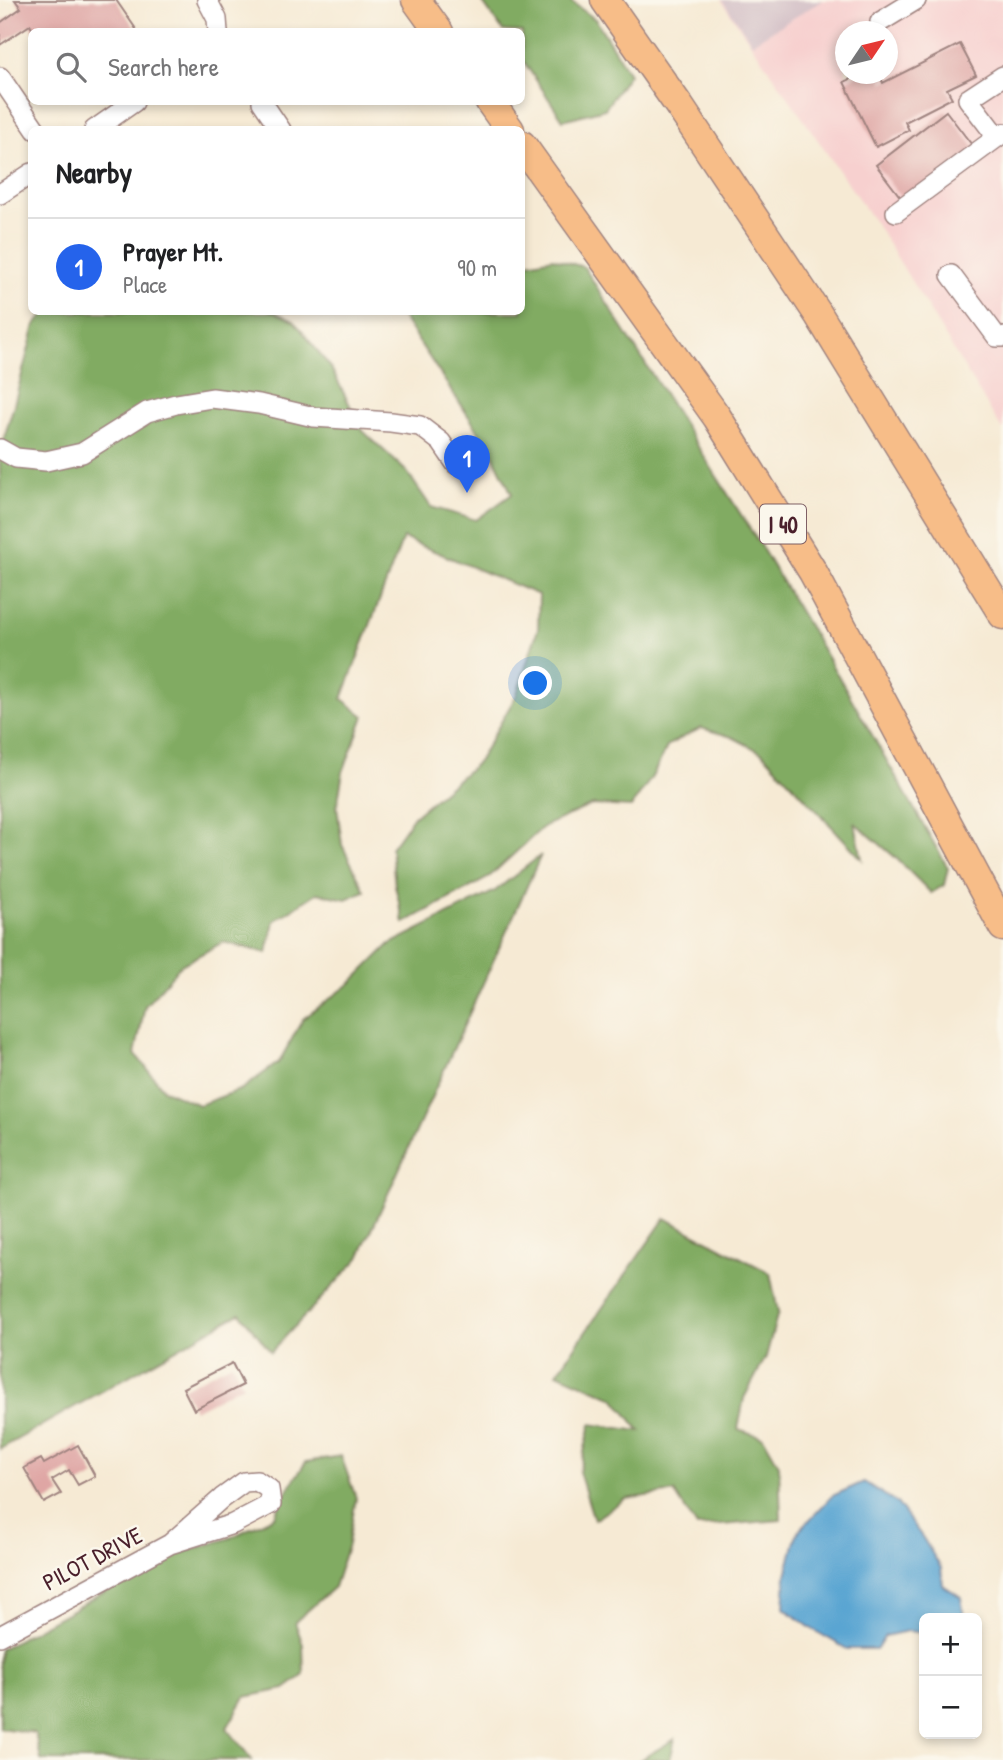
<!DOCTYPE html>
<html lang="en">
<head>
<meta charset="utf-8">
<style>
	:root { --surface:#fff; --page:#f6f6f6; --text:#202124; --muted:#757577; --line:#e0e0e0; --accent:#2563eb }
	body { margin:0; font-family:"Patrick Hand",sans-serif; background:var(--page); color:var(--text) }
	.controls { position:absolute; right:21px; bottom:21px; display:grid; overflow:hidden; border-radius:10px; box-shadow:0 4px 10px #0003 }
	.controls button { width:63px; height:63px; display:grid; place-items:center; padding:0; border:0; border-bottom:2px solid var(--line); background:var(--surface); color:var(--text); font:35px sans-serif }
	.compass { position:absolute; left:835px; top:21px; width:63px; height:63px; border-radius:50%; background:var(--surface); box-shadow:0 4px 10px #0003; rotate:55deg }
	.you { position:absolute; left:536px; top:684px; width:24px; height:24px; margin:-18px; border:5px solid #fff; border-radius:50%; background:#1a73e8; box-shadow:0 0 0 10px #1a73e833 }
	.badge { display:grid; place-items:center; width:46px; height:46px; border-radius:50%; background:var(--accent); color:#fff; font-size:23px; font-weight:700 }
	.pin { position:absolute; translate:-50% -58px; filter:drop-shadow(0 2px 4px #0008) }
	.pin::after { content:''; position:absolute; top:37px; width:24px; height:21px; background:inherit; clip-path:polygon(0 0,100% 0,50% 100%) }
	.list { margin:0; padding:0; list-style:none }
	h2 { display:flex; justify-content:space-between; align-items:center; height:91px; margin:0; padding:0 28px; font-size:30px }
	h2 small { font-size:23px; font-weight:400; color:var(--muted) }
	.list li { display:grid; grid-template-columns:46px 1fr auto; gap:21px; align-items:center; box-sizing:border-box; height:98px; padding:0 28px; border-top:2px solid var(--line) }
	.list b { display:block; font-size:26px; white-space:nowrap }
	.list p { margin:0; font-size:23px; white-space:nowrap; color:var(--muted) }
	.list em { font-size:23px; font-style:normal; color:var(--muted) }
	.icon { flex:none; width:38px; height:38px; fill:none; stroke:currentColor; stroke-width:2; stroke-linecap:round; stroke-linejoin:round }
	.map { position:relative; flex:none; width:1003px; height:1760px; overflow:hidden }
	.search { position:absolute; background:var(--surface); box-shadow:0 4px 10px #0003; left:28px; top:28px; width:497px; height:77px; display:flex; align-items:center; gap:18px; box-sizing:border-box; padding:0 24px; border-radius:10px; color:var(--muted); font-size:26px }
	.panel { position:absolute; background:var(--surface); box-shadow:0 4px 10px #0003; left:28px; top:126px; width:497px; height:189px; border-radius:10px }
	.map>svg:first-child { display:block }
	.built { fill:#f7d0cf; fill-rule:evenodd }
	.industrial { fill:#d2bec5 }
	.forest { fill:#81ab62; stroke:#666546; stroke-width:2 }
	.water { fill:#5aa5d2; stroke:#52627e; stroke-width:2 }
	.building { fill:#dfa6a4 }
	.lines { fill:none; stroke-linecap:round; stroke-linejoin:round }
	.minor-casing { stroke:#a08480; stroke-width:22 }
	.highway-casing { stroke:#a08480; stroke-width:31 }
	.minor { stroke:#fff; stroke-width:19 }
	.highway { stroke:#f7bd88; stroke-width:28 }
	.labels { text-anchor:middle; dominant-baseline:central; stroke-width:5; stroke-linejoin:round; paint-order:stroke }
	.shield { fill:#fbf7ec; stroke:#7f6065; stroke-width:2 }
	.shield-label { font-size:23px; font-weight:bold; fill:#4a1f2b }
	.street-label { font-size:24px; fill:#4a1f2b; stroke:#fbf7ec }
</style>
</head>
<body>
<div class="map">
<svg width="1003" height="1760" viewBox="0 0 1003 1760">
	<rect width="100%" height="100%" fill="#fbf7ec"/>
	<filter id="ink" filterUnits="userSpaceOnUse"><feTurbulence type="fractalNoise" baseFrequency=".0143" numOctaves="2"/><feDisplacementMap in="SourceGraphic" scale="14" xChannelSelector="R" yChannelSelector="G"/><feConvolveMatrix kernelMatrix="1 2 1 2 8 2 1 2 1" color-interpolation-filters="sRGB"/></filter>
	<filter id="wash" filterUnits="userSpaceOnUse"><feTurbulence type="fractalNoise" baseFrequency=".00686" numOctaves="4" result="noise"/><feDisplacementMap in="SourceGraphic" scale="28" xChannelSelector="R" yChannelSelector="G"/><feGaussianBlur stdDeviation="1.57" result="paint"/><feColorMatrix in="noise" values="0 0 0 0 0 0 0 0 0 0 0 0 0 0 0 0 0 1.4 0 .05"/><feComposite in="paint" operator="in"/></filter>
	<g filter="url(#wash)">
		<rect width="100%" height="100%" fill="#f6ead4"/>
		<path class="built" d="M721,0H1003V431L882,233ZM846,32H888V74H846Z"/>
		<path class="industrial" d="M722,0H823L752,43Z"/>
		<g class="forest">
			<path d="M481,0H569L596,20L629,74L605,109L563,120L522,59V32L503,31Z"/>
			<path d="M553,258L584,267L757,540L843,684L948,868L944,885L931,893L896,858L855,823L862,859L763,753L732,737L701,728L668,745L652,777L631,807L592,805L544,826L488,878L404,923L395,885L391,848L414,816L478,762L516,696L538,629L539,595L403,538L342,699L364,716L343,772L337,806L342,845L365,891L346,899L317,893L274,921L267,953L223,942L181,965L145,1006L135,1054L164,1090L199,1105L242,1089L279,1062L303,1019L351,983L390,944L495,891L541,855L359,1258L271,1352L240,1313L0,1449V451L13,408L35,325L47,312H275L294,321L331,368L363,431L407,472L431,507L476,520L512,494L489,447L399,312H522V264Z"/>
			<path d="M665,1218L770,1273L778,1312L766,1357L744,1398L738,1429L763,1437L779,1465L781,1520L697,1527L674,1492L625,1499L594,1520L579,1472L591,1424L640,1431L614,1398L557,1373Z"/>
			<path d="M341,1456L356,1498L348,1544L334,1587L295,1622L303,1645L304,1675L285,1689L245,1697L227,1728L252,1760H41L35,1733L0,1728V1649L171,1556L230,1538L275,1516L284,1495L306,1462Z"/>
			<path d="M675,1739L670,1760H640Z"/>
		</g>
		<path class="water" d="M864,1482L897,1503L923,1538L941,1568L943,1585L961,1597L964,1618H924V1633L908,1631L885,1636L877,1649H847L812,1629L784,1608L786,1575L797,1533L832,1496Z"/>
		<g id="blocks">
			<g class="building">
				<path d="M15,0H116L138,32H34L30,25L0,45V23L21,8Z"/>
				<path d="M960,44L976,75L947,89L952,98L905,122L909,130L876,147L844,82L861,74H879L883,83Z"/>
				<path d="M946,111L975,149L905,203L876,165Z"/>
				<path d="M232,1363L243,1385L194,1410L183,1388Z"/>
				<path d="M78,1445L95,1476L78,1485L69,1470L52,1480L61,1494L44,1503L24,1468L41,1459L44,1464Z"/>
			</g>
		</g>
	</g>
	<g filter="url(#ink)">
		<use href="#blocks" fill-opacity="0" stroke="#a08480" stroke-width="2"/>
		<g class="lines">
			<g class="minor-casing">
				<g id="minor">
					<path d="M207,0L217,19L218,32"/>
					<path d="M880,22L916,0"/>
					<path d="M0,77L36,130"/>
					<path d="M262,102L281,130"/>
					<path d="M94,130L134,102"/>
					<path d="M997,137L968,99L1003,76"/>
					<path d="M0,194L32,173"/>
					<path d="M896,212L1003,133"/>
					<path d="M951,275L997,337H1003"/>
					<path d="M0,449L16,458L46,461L82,453L147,412L176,404L212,398L259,404L314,417L391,422L420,426L441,442L456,464"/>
					<path d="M0,1636L170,1544L233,1524L271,1504L269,1489L257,1481L244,1482L222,1498L170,1544"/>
				</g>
			</g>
			<g class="highway-casing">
				<g id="highway">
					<path d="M416,0L439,32"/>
					<path d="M605,0L680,107L818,314L1003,615"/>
					<path d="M490,102L510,130"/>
					<path d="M522,145L717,417L813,572L1003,927"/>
				</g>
			</g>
			<use href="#minor" class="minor"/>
			<use href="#highway" class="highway"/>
		</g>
	</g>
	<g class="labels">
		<rect class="shield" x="760" y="504.5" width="46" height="39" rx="5"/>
		<g class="shield-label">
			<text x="783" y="524">I 40</text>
		</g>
		<g class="street-label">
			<text transform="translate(92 1558) rotate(-28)">PILOT DRIVE</text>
		</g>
	</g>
</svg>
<div class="controls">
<button>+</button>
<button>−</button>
</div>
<svg class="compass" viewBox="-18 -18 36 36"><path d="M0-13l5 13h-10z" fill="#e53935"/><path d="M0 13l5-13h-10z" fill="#757577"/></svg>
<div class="you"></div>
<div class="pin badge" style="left:467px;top:493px">1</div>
<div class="search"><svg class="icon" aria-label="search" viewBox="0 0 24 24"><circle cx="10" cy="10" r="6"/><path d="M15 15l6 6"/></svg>Search here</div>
<section class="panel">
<h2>Nearby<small></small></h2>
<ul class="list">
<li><span class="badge">1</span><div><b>Prayer Mt.</b><p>Place</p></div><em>90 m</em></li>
</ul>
</section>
</div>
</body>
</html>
